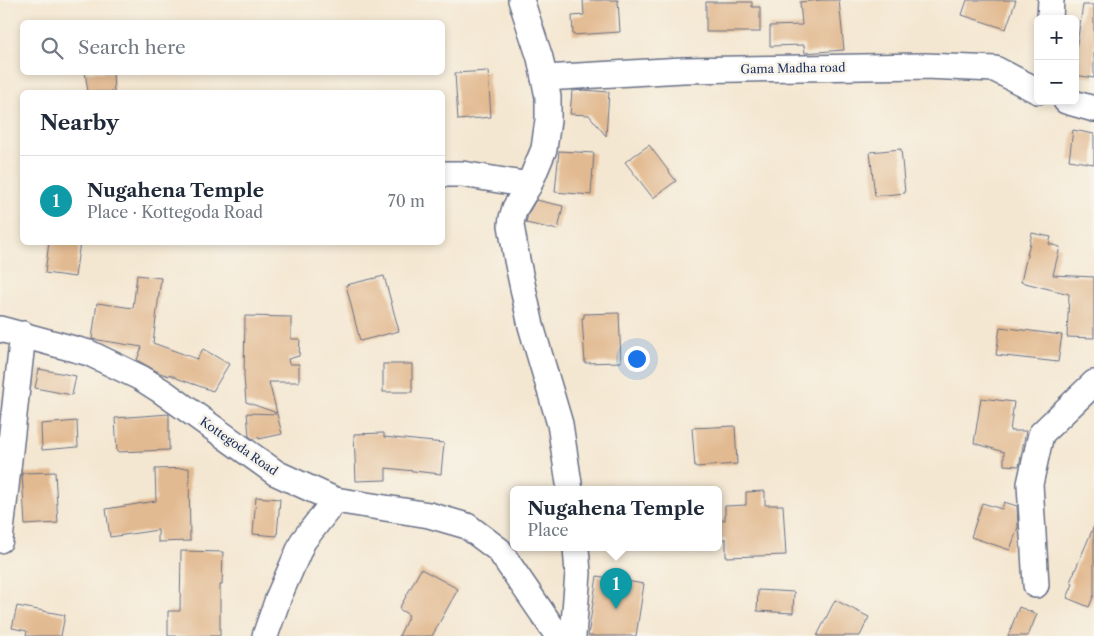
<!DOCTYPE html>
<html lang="en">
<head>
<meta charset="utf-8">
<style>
	:root { --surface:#fff; --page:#f6f6f7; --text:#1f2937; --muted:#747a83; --line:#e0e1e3; --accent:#d1495b }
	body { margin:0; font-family:"Libre Caslon Text",serif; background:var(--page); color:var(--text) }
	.controls { position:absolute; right:15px; top:15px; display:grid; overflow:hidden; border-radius:8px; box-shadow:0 2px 8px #0003 }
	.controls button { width:45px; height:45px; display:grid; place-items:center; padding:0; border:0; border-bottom:1px solid var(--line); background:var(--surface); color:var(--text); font:25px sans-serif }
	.you { position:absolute; left:636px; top:358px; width:18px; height:18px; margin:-12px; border:4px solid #fff; border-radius:50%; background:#1a73e8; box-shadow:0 0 0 8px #1a73e833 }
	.badge { display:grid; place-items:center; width:32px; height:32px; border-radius:50%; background:var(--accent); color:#fff; font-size:16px; font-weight:700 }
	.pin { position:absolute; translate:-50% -41px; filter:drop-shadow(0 1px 2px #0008) }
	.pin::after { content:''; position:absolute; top:26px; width:18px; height:15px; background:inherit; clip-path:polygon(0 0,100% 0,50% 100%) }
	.popup { position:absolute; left:510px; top:486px; width:212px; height:65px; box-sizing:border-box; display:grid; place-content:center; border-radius:8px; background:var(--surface); filter:drop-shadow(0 1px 4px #0005); font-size:16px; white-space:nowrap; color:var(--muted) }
	.popup b { font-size:19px; color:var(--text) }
	.popup::after { content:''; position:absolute; left:50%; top:100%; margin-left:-10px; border:10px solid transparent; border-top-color:var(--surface) }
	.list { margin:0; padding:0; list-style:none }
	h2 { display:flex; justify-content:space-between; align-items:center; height:65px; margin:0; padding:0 20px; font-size:21px }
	h2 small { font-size:16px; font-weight:400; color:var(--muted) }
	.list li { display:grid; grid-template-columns:32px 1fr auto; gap:15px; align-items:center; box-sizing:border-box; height:90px; padding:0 20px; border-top:1px solid var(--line) }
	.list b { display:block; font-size:19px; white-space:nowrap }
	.list p { margin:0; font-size:16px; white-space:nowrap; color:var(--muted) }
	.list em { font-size:16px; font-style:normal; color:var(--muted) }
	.icon { flex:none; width:28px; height:28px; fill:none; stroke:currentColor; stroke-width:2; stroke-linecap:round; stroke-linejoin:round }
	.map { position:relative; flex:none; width:1094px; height:636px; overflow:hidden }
	.search { position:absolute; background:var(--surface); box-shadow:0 2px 8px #0003; left:20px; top:20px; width:425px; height:55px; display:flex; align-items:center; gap:12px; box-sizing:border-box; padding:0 18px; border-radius:8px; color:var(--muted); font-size:19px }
	.panel { position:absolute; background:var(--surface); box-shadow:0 2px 8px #0003; left:20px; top:90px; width:425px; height:155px; border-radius:8px }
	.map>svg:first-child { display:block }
	.building { fill:#e2ba91 }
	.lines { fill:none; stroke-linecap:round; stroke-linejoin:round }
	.minor-casing { stroke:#676f86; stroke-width:28 }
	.minor { stroke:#fff; stroke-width:25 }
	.labels { text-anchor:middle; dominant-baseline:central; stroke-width:5; stroke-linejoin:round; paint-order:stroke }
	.street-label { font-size:12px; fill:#1b2f5e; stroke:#f7f3e8 }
</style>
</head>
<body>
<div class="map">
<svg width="1094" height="636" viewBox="0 0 1094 636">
	<rect width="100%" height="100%" fill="#f7f3e8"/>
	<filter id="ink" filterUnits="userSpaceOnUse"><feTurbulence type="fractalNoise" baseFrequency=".02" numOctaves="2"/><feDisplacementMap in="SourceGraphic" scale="10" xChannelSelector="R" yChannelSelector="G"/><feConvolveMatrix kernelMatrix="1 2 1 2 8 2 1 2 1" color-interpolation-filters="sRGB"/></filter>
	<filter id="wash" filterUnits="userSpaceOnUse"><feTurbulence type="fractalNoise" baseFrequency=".0096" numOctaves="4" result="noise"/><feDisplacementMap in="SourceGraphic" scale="20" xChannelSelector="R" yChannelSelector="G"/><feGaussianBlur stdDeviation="1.12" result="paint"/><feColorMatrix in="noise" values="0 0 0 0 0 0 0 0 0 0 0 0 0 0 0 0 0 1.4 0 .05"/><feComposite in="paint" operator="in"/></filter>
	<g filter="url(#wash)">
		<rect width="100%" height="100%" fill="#f4e7d1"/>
		<g id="blocks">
			<g class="building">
				<path d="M583,0H618L620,32L573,35L572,16L584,15Z"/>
				<path d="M821,0H839L844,50L805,53L804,45L770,46V26L802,25L800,2Z"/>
				<path d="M967,0H1016L1006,29L962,15Z"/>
				<path d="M706,2H752V7H760V32H706Z"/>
				<path d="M1083,5H1094V78L1075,75V56Z"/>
				<path d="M488,71L491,117L458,120L455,73Z"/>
				<path d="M85,72H113L114,92H88Z"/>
				<path d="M584,90L609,92L606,136L589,115L570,114L572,91Z"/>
				<path d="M1073,130L1094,134V164L1069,160Z"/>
				<path d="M649,145L676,181L653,198L625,162Z"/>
				<path d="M901,149L905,193L875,196L870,152Z"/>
				<path d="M559,151L594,153L591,195L555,192Z"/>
				<path d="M536,200L563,206L558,230L526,223L528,214Z"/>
				<path d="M1032,233L1051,237L1049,244L1060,247L1053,275L1094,277V338L1067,337L1069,294L1021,282Z"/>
				<path d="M49,242H80L75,277L45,273Z"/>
				<path d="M137,275L161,278L153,343L197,359L203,349L229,364L213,391L179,379L169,374V376L160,373L137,360L142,347L92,339L97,303L133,308Z"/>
				<path d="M384,276L399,331L360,341L346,285Z"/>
				<path d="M619,313L621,362L585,363L582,318H584V314Z"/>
				<path d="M245,316L291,317V339H300L299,356L288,359L289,364H299V382H269L277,413L246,402L244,377Z"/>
				<path d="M1000,327L1062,335L1058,362L996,355Z"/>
				<rect x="383" y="364" width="29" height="28"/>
				<path d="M39,369L76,376L72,395L35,388Z"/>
				<path d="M981,398L1014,402L1010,431H1026L1019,466L1004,465V452L974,443Z"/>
				<path d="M247,413L277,414L282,434L259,439L258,437L253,439L249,436Z"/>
				<path d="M169,414V450L117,452L115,418Z"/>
				<path d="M77,421L78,447L42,450L41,424Z"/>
				<path d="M735,426L737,464L695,467L692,428Z"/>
				<path d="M384,433V437L444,443L441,474L386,468V480L356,481L354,434Z"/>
				<path d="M189,468L190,541L158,542V530L110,537L106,509L156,501L155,469Z"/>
				<path d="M55,472L58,523L25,525L22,473Z"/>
				<path d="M765,491V505H783L786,555L726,557V539H718V520H725V506L746,505V492Z"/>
				<path d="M256,497L280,499L277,536L253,534Z"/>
				<path d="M1004,502L1017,506L1018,527L1010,550L971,537L982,503L1002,509Z"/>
				<path d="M1094,526V595L1089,607L1067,598L1073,584L1070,582Z"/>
				<path d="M181,551L223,552L222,585H220V636H168V611H180Z"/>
				<path d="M421,569L458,589L432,636H399L409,615L399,609Z"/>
				<path d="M597,576L644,584L636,636H588Z"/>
				<path d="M758,590L794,592L793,613L757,611Z"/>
				<path d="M835,600L869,617L860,636H817Z"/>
				<path d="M17,606L65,615L61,636H26L27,631L12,628Z"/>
				<path d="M1019,607L1037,614L1028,636H1008Z"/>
			</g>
		</g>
	</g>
	<g filter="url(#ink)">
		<use href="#blocks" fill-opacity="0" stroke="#676f86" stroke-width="1"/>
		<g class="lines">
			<g class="minor-casing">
				<g id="minor">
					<path d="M521,0L540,58L548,97V120L544,149L529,185L515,208L512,218L511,225L517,260L531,326L560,424L570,490"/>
					<path d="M1050,19L1051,0"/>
					<path d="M544,78L683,70L925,66L995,69L1038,91"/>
					<path d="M1066,101L1094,109"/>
					<path d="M442,174H462L529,185"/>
					<path d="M0,329L89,353L141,378L163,392L276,473L335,500L429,515L467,526L499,550L558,636"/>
					<path d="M0,540L23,334"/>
					<path d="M1036,585L1030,484L1041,434L1094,383"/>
					<path d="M265,636L279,596L303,541L335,500"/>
					<path d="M573,636L578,573L576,548"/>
				</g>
			</g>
			<use href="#minor" class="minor"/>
		</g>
	</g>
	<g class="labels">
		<g class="street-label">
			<text transform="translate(793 68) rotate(-1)">Gama Madha road</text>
			<text transform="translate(239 446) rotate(35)">Kottegoda Road</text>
		</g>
	</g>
</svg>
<div class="controls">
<button>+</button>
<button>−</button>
</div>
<div class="you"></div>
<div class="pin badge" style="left:616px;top:609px;background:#0f9aa8">1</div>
<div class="popup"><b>Nugahena Temple</b>Place</div>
<div class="search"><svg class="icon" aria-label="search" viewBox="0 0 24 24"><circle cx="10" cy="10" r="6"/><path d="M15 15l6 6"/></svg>Search here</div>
<section class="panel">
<h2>Nearby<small></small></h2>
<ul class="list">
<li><span class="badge" style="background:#0f9aa8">1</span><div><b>Nugahena Temple</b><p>Place · Kottegoda Road</p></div><em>70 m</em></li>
</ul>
</section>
</div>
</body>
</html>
